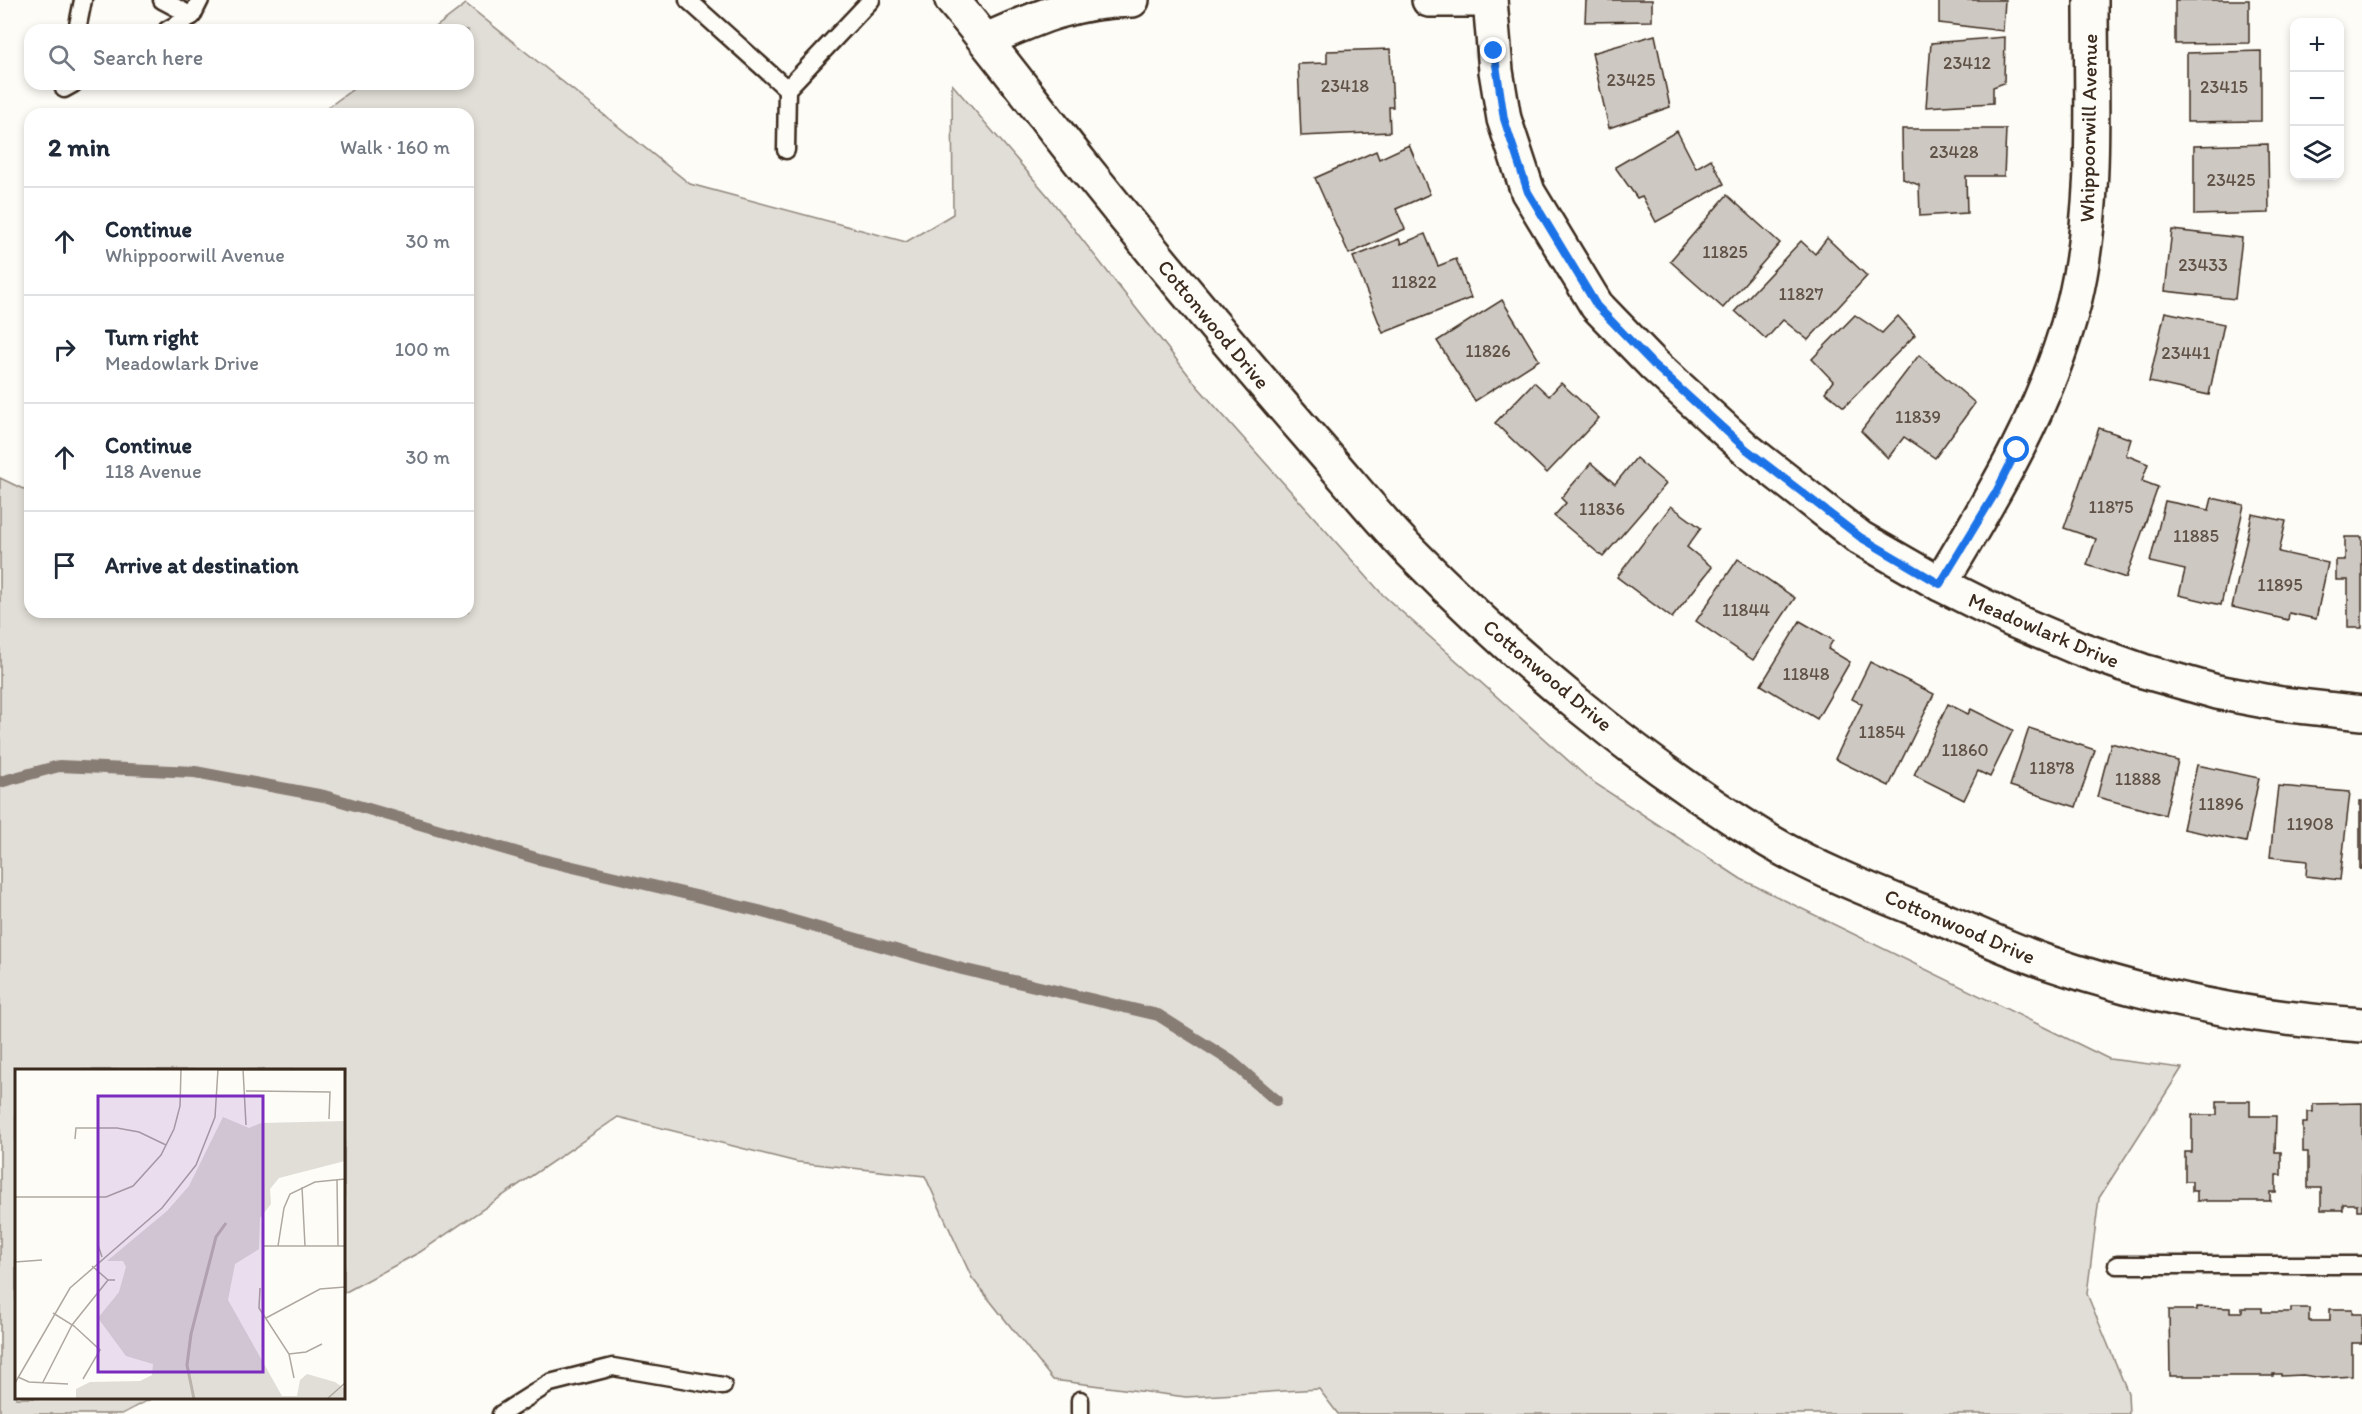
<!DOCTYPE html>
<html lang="en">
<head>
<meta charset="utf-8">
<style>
	:root { --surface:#fff; --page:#f2f2f3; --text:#1f2937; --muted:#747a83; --line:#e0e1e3 }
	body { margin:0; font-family:Itim,sans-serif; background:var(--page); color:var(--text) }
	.controls { position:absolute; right:18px; top:18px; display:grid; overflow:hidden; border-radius:12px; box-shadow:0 3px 9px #0003 }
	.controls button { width:54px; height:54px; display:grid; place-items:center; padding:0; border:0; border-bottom:2px solid var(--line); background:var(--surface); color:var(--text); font:30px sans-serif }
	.stop { position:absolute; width:18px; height:18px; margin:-14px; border:4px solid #1a73e8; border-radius:50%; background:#fff }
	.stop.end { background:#1a73e8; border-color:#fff; box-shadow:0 2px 6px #0008 }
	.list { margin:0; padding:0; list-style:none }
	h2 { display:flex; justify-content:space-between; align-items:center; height:78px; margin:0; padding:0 24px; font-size:26px }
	h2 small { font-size:20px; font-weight:400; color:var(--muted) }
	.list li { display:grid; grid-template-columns:39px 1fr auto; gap:18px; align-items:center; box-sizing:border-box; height:108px; padding:0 24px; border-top:2px solid var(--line) }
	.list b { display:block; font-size:22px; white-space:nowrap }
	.list p { margin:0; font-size:20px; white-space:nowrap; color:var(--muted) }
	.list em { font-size:20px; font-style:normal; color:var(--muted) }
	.icon { flex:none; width:33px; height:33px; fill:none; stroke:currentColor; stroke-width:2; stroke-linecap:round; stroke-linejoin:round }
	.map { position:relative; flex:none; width:2362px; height:1414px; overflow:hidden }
	.search { position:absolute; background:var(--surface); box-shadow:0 3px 9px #0003; left:24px; top:24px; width:450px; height:66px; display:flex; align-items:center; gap:15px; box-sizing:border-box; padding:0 21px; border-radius:18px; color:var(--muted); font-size:22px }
	.panel { position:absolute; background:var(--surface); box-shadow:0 3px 9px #0003; left:24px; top:108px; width:450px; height:510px; border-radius:18px }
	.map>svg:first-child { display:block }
	.green { fill:#e1ded7; stroke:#8e847a; stroke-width:1.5 }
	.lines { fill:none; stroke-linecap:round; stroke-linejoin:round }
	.stream { stroke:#887d74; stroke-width:12 }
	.building { fill:#cdc8c2; stroke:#3b2a1e; stroke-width:1.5 }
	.service-casing { stroke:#3b2a1e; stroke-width:21 }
	.minor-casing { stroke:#3b2a1e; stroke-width:38 }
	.tertiary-casing { stroke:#3b2a1e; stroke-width:38 }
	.service { stroke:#fdfcf7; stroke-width:16 }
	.minor { stroke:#fdfcf7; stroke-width:33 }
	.tertiary { stroke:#fdfcf7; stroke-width:33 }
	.route { stroke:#1a73e8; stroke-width:8 }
	.labels { text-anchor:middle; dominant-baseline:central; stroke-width:6; stroke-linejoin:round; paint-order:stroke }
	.number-label { font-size:18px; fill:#605247 }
	.street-label { font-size:21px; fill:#3b2a1e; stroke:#fdfcf7 }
	.inset-river { fill:none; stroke:#bbb4ad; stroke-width:3 }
	.inset-road { fill:none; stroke:#afa8a0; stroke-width:1.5 }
	.view { fill:#7b2cbf; fill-opacity:0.15; stroke:#7b2cbf; stroke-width:3 }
	.inset-edge { fill:none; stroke:#3b2a1e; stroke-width:3 }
</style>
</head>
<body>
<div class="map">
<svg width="2362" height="1414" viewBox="0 0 2362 1414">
	<rect width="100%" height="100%" fill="#fdfcf7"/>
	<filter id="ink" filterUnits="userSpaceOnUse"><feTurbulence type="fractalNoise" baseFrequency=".0167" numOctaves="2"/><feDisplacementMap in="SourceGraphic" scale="12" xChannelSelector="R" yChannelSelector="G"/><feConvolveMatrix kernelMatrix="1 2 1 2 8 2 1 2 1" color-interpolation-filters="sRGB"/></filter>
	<g filter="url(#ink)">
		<path class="green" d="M466,4L690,184L906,242L953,214L952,84L1048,196L1198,387L1383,595L1590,780L1741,879L2109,1059L2182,1068L2099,1198L2087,1294L2128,1393L2129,1414H1338L1319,1389L1186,1397L1053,1380L972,1278L925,1176L797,1162L618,1117L420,1252L344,1293V1070H16V1398H152L122,1414H0V478L23,489L30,487V612H468V114H319L360,84H468V30H432Z"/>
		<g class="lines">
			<path class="stream" d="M0,782L59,766L195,772L324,796L539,859L759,911L962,969L1158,1015L1231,1061L1276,1100"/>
		</g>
		<g class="building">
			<path d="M1586,0H1652V21L1585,22Z"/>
			<path d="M1939,0H2005L2003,31L1939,23Z"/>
			<path d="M2175,0H2249V43L2175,44Z"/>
			<path d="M1655,35L1670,107L1609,128L1592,53Z"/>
			<path d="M2005,37L2004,83L1993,87V103L1926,107L1931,43Z"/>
			<path d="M1390,49L1393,107H1389L1390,132L1301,136L1298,64L1327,63V51Z"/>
			<path d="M2261,51V121L2187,122V53Z"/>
			<path d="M1902,129H2006L2004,176H1966L1967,213L1920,216L1919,185L1903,179Z"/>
			<path d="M1677,131L1696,168L1711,159L1724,184L1656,222L1642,196L1637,198L1615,167Z"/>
			<path d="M2268,144L2269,213L2194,215V146Z"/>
			<path d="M1409,145L1430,194L1396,209L1405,229L1349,254L1315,178L1376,151L1379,159Z"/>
			<path d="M1727,195L1780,243L1723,308L1670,261Z"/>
			<path d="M2172,230L2242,238L2235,299L2165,291Z"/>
			<path d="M1425,234L1438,266L1456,259L1471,298L1383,333L1353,257L1399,239L1401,244Z"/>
			<path d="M1827,238L1867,276L1808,340L1783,320L1766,339L1735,311L1801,241L1815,254Z"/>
			<path d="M1502,300L1539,360L1475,401L1437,341Z"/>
			<path d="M2165,312L2224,324L2209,395L2149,382Z"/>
			<path d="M1855,315L1882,333L1898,316L1915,335L1844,407L1825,392L1833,381L1812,359Z"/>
			<path d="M1919,355L1975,403L1935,458L1904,437L1888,458L1861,431Z"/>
			<path d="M1534,382L1549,396L1561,383L1599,418L1547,473L1495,423Z"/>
			<path d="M2099,428L2131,439L2126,455L2148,464L2142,481L2158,487L2126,578L2087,565L2096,539L2064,528Z"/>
			<path d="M1636,458L1666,484L1603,557L1554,516L1566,503L1561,498L1591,463L1615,484Z"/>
			<path d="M2212,498L2244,505L2221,605L2179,595L2185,570L2150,562L2165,501L2209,510Z"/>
			<path d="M1671,506L1701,528L1687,547L1712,567L1672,618L1617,577Z"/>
			<path d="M2252,514L2286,521L2279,552L2328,563L2316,619L2289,613L2288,620L2232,607Z"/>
			<path d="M2345,537H2362V628H2348V580H2336V560H2345Z"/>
			<path d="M1738,559L1795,598L1753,660L1696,621Z"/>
			<path d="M1800,621L1833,640L1828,649L1850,662L1817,719L1761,685Z"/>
			<path d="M1870,662L1934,694L1889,786L1835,759L1862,704L1852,699Z"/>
			<path d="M1948,704L1968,714L1971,709L2013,730L1990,777L1978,771L1964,800L1914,775Z"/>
			<path d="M2029,728L2095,750L2076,807L2010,786Z"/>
			<path d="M2111,743L2178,761L2165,815L2097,797Z"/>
			<path d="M2197,765L2259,778L2246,842L2183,829Z"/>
			<path d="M2278,786L2350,792L2340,880L2306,876L2307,861L2270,857Z"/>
			<rect x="2360" y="801" width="2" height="68"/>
			<path d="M2217,1101H2250V1116H2276L2275,1152H2281V1175H2276V1192H2270V1201H2197V1191H2192V1181H2185V1152H2192V1115H2217Z"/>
			<path d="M2362,1103V1210H2357V1204H2343V1210H2321V1188H2308V1152H2303V1123H2307V1112H2313V1104Z"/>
			<path d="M2197,1307L2230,1308V1312H2242V1308H2262V1312H2291V1308H2309V1321H2330V1309H2352V1314H2362V1343H2352V1376L2323,1378L2303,1375L2281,1376V1374H2273V1376H2170L2169,1310H2197Z"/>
		</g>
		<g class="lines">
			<g class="service-casing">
				<g id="service">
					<path d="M162,0L192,16L200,0"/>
					<path d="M688,0L787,89"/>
					<path d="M77,30L83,0"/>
					<path d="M167,30L192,16"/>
					<path d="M64,89L73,84"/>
					<path d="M786,150L787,89L871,0"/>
					<path d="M2117,1265H2362"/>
					<path d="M501,1414L550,1383L613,1367L723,1386"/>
					<path d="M1080,1414V1400"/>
				</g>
			</g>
			<g class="minor-casing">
				<g id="minor">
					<path d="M1429,0H1490"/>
					<path d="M1490,0L1496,71L1504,119L1528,192L1597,306L1654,365L1746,449L1860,538L1940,584L2010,619L2078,648L2143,671L2217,692L2281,704L2362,713"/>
					<path d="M986,40C1038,17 1074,1 1132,0"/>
					<path d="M1940,584C1994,495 2048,405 2074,303C2098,204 2091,101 2091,0"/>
				</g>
			</g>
			<g class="tertiary-casing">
				<path id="tertiary" d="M952,0C997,53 1038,109 1081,163C1157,258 1234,350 1314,442C1346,478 1376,516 1410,551C1515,658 1640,763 1769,841C1826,875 1890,898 1951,923C1981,936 2012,950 2043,961C2146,996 2253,1019 2362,1025"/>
			</g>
			<use href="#service" class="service"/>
			<use href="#minor" class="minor"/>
			<use href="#tertiary" class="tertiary"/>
		</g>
	</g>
	<g class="lines" filter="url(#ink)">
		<path class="route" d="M1494,51L1504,119L1528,192L1597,306L1654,365L1746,449L1860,537L1940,584L1996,492L2017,450"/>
	</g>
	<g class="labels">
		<g class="number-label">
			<text x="1967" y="63">23412</text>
			<text x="1631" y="80">23425</text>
			<text x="1345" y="86">23418</text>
			<text x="2224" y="87">23415</text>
			<text x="1954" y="152">23428</text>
			<text x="2231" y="180">23425</text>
			<text x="1725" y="252">11825</text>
			<text x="2203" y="265">23433</text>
			<text x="1414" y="282">11822</text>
			<text x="1801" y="294">11827</text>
			<text x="1488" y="351">11826</text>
			<text x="2186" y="353">23441</text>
			<text x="1918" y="417">11839</text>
			<text x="2111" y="507">11875</text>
			<text x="1602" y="509">11836</text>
			<text x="2196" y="536">11885</text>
			<text x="2280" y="585">11895</text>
			<text x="1746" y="610">11844</text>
			<text x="1806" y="674">11848</text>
			<text x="1882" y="732">11854</text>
			<text x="1965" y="750">11860</text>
			<text x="2052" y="768">11878</text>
			<text x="2138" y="779">11888</text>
			<text x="2221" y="804">11896</text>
			<text x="2310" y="824">11908</text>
		</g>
		<g class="street-label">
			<text transform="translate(2088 128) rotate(-89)">Whippoorwill Avenue</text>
			<text transform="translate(1214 324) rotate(50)">Cottonwood Drive</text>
			<text transform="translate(2044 630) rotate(23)">Meadowlark Drive</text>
			<text transform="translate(1548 675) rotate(40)">Cottonwood Drive</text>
			<text transform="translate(1960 926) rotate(23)">Cottonwood Drive</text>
		</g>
	</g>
	<g transform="translate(15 1069)">
		<rect width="330" height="330" fill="#fdfcf7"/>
		<path d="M208,48L234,59L246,54L330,52V92L264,109L255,120L256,135L245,149L244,180L220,195L213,231L267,327H282L285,311L292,305L320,313L330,320V330H61V320L75,313L125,312L137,306L138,295L111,287L83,249L104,223L111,198L108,192H92L152,142L174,117Z" fill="#e1ded7"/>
		<path class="inset-river" d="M179,330L172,296L176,265L201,168L211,154"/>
		<path class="inset-road" d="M228,0L231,56M203,1H330M231,22L315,23L314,50M60,70L61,59H102L124,63L151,76M322,111L323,177M287,118L290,177M0,128H91L118,117L146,86L159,60L165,37L166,0M83,129V176L87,188M247,177H330M263,177L269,139L275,125L300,113L330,110M0,193L27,191M77,197L93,211H100M245,219L244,239L274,285L279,309M38,244L59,257L85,281L68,310M251,249L305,220L330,218M274,285L291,283L307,275M3,308L14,313L53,315M28,313L57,256L93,211M0,314L55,219L147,139L181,96L200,48L203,0M312,330L330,314"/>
		<path class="view" d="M83,27H248V303H83Z"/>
		<rect width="330" height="330" class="inset-edge"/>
	</g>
</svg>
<div class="controls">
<button>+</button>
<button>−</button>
<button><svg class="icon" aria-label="layers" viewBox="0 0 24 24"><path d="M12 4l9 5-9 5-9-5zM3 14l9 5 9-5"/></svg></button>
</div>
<div class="stop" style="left:2017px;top:450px"></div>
<div class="stop end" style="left:1494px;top:51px"></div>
<div class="search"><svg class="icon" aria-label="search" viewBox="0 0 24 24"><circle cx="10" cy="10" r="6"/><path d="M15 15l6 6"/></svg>Search here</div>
<section class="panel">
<h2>2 min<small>Walk · 160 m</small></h2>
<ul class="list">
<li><svg class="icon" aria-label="ahead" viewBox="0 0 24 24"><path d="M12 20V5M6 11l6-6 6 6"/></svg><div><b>Continue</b><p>Whippoorwill Avenue</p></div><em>30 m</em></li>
<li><svg class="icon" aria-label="right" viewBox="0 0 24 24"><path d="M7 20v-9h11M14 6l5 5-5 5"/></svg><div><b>Turn right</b><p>Meadowlark Drive</p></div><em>100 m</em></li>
<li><svg class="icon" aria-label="ahead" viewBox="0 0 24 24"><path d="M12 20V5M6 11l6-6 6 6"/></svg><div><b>Continue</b><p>118 Avenue</p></div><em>30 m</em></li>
<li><svg class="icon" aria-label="arrive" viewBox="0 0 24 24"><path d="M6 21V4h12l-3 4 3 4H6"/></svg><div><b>Arrive at destination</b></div></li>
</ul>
</section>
</div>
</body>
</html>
